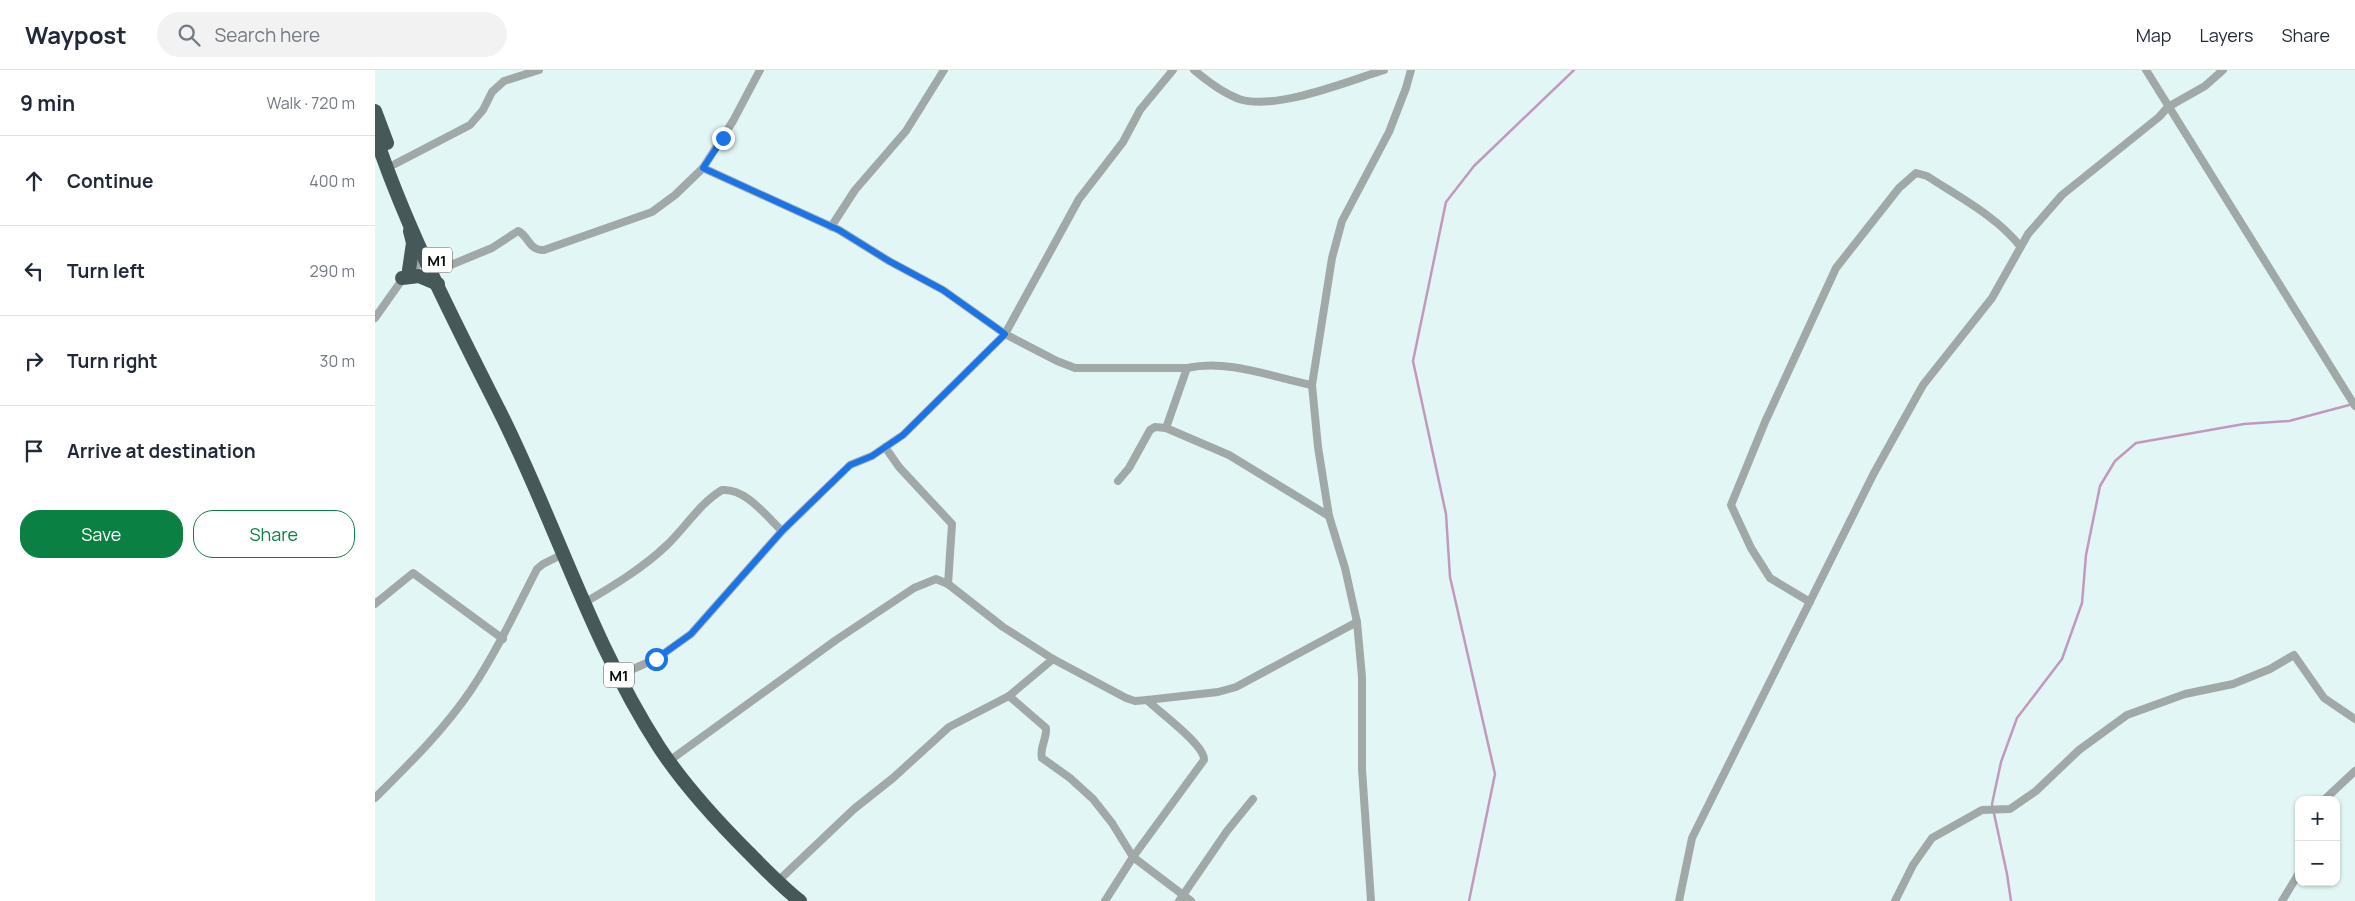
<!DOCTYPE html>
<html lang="en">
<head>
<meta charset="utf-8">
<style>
	:root { --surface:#fff; --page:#f2f2f3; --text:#1f2937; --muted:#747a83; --line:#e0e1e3; --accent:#0b8043 }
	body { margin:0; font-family:Manrope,sans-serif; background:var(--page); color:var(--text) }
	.controls { position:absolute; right:15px; bottom:15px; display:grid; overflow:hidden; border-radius:10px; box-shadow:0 1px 4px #0004 }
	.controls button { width:45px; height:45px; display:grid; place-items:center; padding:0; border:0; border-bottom:1px solid var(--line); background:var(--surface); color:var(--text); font:25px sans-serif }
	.stop { position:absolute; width:15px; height:15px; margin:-11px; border:4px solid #1a73e8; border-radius:50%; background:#fff }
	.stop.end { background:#1a73e8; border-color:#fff; box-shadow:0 1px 5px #0008 }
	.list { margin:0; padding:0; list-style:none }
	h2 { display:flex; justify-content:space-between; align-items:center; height:65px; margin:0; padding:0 20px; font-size:21px }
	h2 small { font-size:16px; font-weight:400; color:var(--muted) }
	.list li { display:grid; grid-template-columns:32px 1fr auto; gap:15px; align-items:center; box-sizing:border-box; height:90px; padding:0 20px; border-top:1px solid var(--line) }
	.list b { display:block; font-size:19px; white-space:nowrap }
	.list em { font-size:16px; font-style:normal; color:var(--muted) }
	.actions { display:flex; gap:10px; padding:15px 20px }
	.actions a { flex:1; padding:11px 0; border:1px solid var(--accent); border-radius:20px; text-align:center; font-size:18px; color:var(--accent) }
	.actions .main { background:var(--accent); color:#fff }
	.icon { flex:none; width:28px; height:28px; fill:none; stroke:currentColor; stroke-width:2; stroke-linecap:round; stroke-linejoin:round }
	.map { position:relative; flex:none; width:1980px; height:831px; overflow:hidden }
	header { display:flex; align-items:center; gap:30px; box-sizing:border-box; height:70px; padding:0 25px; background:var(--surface); border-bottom:1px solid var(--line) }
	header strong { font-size:24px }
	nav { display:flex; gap:28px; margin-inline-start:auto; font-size:18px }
	.search { width:350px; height:45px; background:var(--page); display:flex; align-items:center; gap:12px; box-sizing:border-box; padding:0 18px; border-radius:28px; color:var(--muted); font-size:19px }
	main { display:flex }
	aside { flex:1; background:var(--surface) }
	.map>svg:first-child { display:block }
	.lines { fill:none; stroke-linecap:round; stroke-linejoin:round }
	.stream { stroke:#c299be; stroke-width:2.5 }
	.street { stroke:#a0a9a8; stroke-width:8 }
	.highway { stroke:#465857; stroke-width:14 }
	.route { stroke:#1a73e8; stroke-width:6 }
	.labels { text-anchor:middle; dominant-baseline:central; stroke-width:4; stroke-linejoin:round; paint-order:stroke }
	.shield { fill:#fff; stroke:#515656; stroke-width:1 }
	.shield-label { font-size:15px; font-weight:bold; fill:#070e0d }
</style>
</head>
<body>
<header>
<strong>Waypost</strong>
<div class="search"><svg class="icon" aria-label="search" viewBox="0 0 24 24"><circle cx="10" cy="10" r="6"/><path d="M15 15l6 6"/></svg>Search here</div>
<nav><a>Map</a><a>Layers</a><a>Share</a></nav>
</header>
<main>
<aside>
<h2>9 min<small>Walk · 720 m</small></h2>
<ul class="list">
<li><svg class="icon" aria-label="ahead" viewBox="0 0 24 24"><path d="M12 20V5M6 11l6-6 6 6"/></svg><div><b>Continue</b></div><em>400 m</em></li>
<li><svg class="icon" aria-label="left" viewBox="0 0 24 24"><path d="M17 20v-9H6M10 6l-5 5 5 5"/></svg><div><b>Turn left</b></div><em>290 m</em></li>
<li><svg class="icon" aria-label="right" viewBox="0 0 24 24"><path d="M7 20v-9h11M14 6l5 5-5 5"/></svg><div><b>Turn right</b></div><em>30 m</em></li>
<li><svg class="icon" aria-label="arrive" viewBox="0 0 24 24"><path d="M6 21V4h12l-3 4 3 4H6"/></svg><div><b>Arrive at destination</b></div></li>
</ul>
<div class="actions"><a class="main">Save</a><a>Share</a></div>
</aside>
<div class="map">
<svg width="1980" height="831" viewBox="0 0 1980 831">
	<rect width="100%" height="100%" fill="#e2f7f5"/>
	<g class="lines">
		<g class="stream">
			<path d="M1094,831L1120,704L1075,507L1071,444L1038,291L1071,132L1099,96L1199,0"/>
			<path d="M1636,831L1632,804L1617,734L1626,692L1642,648L1687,589L1707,533L1711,485L1725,416L1740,391L1761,373L1869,354L1914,351L1978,334"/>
		</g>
		<g class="street">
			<path d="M819,0C832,11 848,23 864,29C901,41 973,11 1009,0"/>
			<path d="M1771,0L1980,336"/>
			<path d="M20,94L95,55L108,40L117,22L129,11L164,0"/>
			<path d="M328,98L358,51L385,0"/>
			<path d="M456,157L480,120L531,61L569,0"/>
			<path d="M66,199L117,178L143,161C154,166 154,181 169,180L277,142L300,125L328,98L464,160L514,191L568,220L630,264L682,291L700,298H812C853,289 897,307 937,315L943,377L954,446L970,498L982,552L987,607V699L996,831"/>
			<path d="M0,248L34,200L60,185"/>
			<path d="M812,298L791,358L854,385L954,446"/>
			<path d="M937,315L957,188L967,151L1014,62L1031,18L1036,0"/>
			<path d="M743,411L754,398L775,360L780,357L791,358"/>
			<path d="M573,514L628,557L678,589L751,628L760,631L772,630L843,622L861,617L982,552"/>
			<path d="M1435,532L1395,508L1376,478L1356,435L1390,352L1461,198L1524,118L1541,103L1552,106C1584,127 1621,146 1645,176"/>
			<path d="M209,533C238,516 268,498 292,475C310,458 325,433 347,420C371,418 391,446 407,461L475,395L497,386L528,365L630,264L704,129L748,72L765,40L798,0"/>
			<path d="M0,534L38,503L128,569"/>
			<path d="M244,605L281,589L316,564L407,461"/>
			<path d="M634,626L671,658C672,669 664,678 667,688L695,708L718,729L737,753L758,787L816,831"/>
			<path d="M294,691L461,570L539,518L561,509L573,514L577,454L524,397L510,377"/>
			<path d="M0,728C34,694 69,660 96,620C122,581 141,540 162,499L168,494L188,484"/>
			<path d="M1949,730L1980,701"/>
			<path d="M402,812L479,739L518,708L574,657L634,626L678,589"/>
			<path d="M730,831L758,787L829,690C830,675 784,642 772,630"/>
			<path d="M804,831L852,761L878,729"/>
			<path d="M1304,831L1317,768L1499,403L1548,315L1617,228L1653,164L1687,125L1784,47L1793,37L1830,16L1848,0"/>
			<path d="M1520,831L1538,795L1557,768L1607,740L1635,739L1661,721L1704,680L1752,645L1810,624L1858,614L1895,599L1919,585L1949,628L1980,649"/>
			<path d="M1907,831L1924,803"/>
		</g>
		<g class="highway">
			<path d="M0,41L12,73"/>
			<path d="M0,65C32,160 79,251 124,340C180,451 216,572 284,677C309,715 341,750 373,782C390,799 406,816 425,831"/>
			<path d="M34,200L38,173L35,161"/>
			<path d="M27,208L44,206L63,214"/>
		</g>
	</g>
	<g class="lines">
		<path class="route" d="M281,589L316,564L407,461L475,395L497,386L528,365L630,264L568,220L514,191L464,160L328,98L348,68"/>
	</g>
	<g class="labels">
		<g class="shield">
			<rect x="47" y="177.5" width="30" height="25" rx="4"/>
			<rect x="229" y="592.5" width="30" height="25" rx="4"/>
		</g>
		<g class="shield-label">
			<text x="62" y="190">M1</text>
			<text x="244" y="605">M1</text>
		</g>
	</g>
</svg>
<div class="controls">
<button>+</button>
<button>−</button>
</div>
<div class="stop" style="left:281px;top:589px"></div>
<div class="stop end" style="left:348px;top:68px"></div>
</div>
</main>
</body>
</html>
